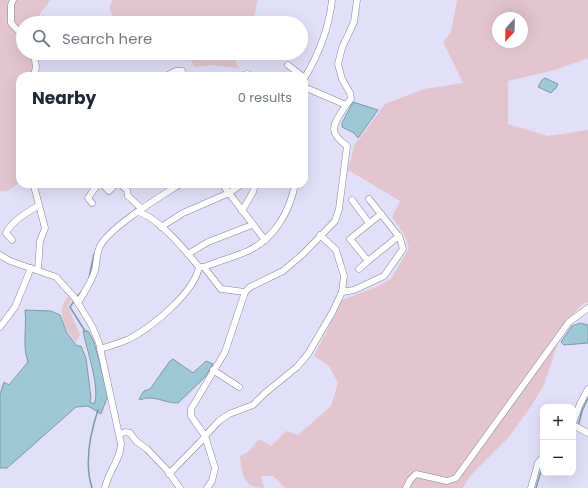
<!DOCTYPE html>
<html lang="en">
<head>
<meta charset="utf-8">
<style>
	:root { --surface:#fff; --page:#f2f2f3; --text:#1f2937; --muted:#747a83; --line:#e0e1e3 }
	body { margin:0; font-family:Poppins,sans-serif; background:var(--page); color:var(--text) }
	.controls { position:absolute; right:12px; bottom:12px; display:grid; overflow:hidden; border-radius:8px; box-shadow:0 4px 16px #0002 }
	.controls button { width:36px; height:36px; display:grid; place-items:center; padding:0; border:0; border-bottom:1px solid var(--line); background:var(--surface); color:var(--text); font:20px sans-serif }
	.compass { position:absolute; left:492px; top:12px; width:36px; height:36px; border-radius:50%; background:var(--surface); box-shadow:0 4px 16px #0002; rotate:202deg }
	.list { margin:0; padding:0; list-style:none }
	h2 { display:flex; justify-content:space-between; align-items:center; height:52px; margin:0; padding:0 16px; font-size:17px }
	h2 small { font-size:13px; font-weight:400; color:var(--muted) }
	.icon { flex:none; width:22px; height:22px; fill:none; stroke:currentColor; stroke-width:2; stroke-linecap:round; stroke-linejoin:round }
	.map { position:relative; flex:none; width:588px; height:488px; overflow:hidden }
	.search { position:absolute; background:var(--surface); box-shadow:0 4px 16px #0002; left:16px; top:16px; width:292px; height:44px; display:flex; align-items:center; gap:10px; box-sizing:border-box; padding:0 14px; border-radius:22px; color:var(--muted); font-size:15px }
	.panel { position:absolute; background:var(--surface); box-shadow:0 4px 16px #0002; left:16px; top:72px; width:292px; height:116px; border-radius:12px }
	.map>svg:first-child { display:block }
	.green { fill:#e3c5d0; fill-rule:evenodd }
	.water { fill:#9ec8d5; stroke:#7d9aa6 }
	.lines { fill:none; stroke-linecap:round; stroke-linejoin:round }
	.stream { stroke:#7d9aa6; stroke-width:1.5 }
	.street-casing { stroke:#86859b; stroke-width:7 }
	.street { stroke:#fff; stroke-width:6 }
</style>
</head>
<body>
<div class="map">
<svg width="588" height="488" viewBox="0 0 588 488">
	<rect width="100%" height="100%" fill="#e1e0f8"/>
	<g class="green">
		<path d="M0,0H50C45,9 38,13 36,23H23V53H30L33,68L31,76H20V182C14,187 8,193 0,191Z"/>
		<path d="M112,0H258L254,16L248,23H116L109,8Z"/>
		<path d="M457,0H588V58L555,70L508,81V124L548,136L588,130V303L585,302L565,322L544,385L532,405L508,438L470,476L463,488H285L273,476H261L264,488C243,488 242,474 240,456L248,452L259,439L271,446L286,431L298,435L331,406L338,383L329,366L314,356L342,300L374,288L391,279L409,248L405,236L392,217L400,201L348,170L354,146L385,104L424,89L463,83L443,42L451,32ZM498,18H522V42H498Z"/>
		<path d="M180,53H218L219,55L234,58L238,68L212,65L194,67L191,59Z"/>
		<path d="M70,295L72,299L68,306L80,335L76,342C64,328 54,309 70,295Z"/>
	</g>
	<g class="water">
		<path d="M545,78L558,84L556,88L551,93L538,87L542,80Z"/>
		<path d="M353,102L378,110L358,138L354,133L342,127V123Z"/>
		<path d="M25,310L51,311L60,315L67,333L77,346H81L86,358L91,398L90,402L94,404C101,389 86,348 83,331H88L94,342L108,395L101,414L88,406L76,407L7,468H0V394L4,382L9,385L28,362C22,346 27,328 25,310Z"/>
		<path d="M580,323L588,325V343L564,345L561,342L572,326Z"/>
		<path d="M173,359L193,373L206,361L213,364L205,377L178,403C164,403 152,394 140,400L139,399L144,391L150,389L170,361Z"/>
	</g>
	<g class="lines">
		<g class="stream">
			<path d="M118,223L137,208"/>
			<path d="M89,278L94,254"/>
			<path d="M76,298L81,292"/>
			<path d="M74,301L70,307L85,331"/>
			<path d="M578,426L582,411L588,398"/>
			<path d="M573,434L576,430"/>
			<path d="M92,488C84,463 90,434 98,410"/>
			<path d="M536,488L543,464"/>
		</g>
		<g class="street-casing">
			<g id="street">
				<path d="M13,0L11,5V23L23,36"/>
				<path d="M288,65L302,76"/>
				<path d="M34,76L36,67L34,53"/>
				<path d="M166,76L176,71H182"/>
				<path d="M240,76L247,74L254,76"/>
				<path d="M304,79C319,54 329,29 332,0"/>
				<path d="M346,105L351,99L350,93L342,79L338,64L342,48L354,22L357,0"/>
				<path d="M36,184L34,186L45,228L40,241L38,270"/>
				<path d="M102,184L109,191L116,184"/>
				<path d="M120,184L127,190L128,196L142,209"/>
				<path d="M222,184L265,240"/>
				<path d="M352,200L369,223"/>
				<path d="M92,203L88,198L98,184"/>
				<path d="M242,211L253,192L255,184"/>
				<path d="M381,214L350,239L368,261L399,236"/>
				<path d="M161,227L183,213L229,193L242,184"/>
				<path d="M12,240L6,233C12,221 27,212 38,206"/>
				<path d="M188,254L208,242L252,225"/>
				<path d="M0,255L10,261L56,277L75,298L92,326L99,343L121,444C120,462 108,471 105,488"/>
				<path d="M199,267H204C219,261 234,257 248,251C275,238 290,211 295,184"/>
				<path d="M204,267L221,289L245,292"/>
				<path d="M359,269L368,261"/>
				<path d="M342,292L354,290L384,276L403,249L400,238L369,199"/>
				<path d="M78,303C84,292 92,282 95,270C97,262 96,254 100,246C111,226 160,197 180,184"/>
				<path d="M0,327L15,307L31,268"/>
				<path d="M100,349C110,346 120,343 129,339C152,327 194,293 199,267C184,249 159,218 138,212"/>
				<path d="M213,370L239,387"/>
				<path d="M573,423L580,404L588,389"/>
				<path d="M573,425L588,433"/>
				<path d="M120,434L125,432L130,433L136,441L147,449L167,470L180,488"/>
				<path d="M205,436L219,421L229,414L253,405L265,393L297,367L308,354L332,313L342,292L344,276L336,250L320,235"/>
				<path d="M169,474L205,437"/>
				<path d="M207,488L212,481L215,468L205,436L191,416V409L225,352L245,292L250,287L283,271L303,254L335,221L339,209L347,146C326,131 334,124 346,105L304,87"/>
				<path d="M406,488L410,480L416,474L447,481L456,478L569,322L588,308"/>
				<path d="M531,488L538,463L543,457"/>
			</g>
		</g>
		<use href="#street" class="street"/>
	</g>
</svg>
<div class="controls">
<button>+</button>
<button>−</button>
</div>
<svg class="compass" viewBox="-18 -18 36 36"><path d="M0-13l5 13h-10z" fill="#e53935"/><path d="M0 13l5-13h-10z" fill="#747a83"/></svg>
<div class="search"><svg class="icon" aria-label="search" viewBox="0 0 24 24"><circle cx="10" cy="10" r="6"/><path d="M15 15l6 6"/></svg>Search here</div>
<section class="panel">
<h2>Nearby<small>0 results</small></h2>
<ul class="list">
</ul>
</section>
</div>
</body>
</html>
